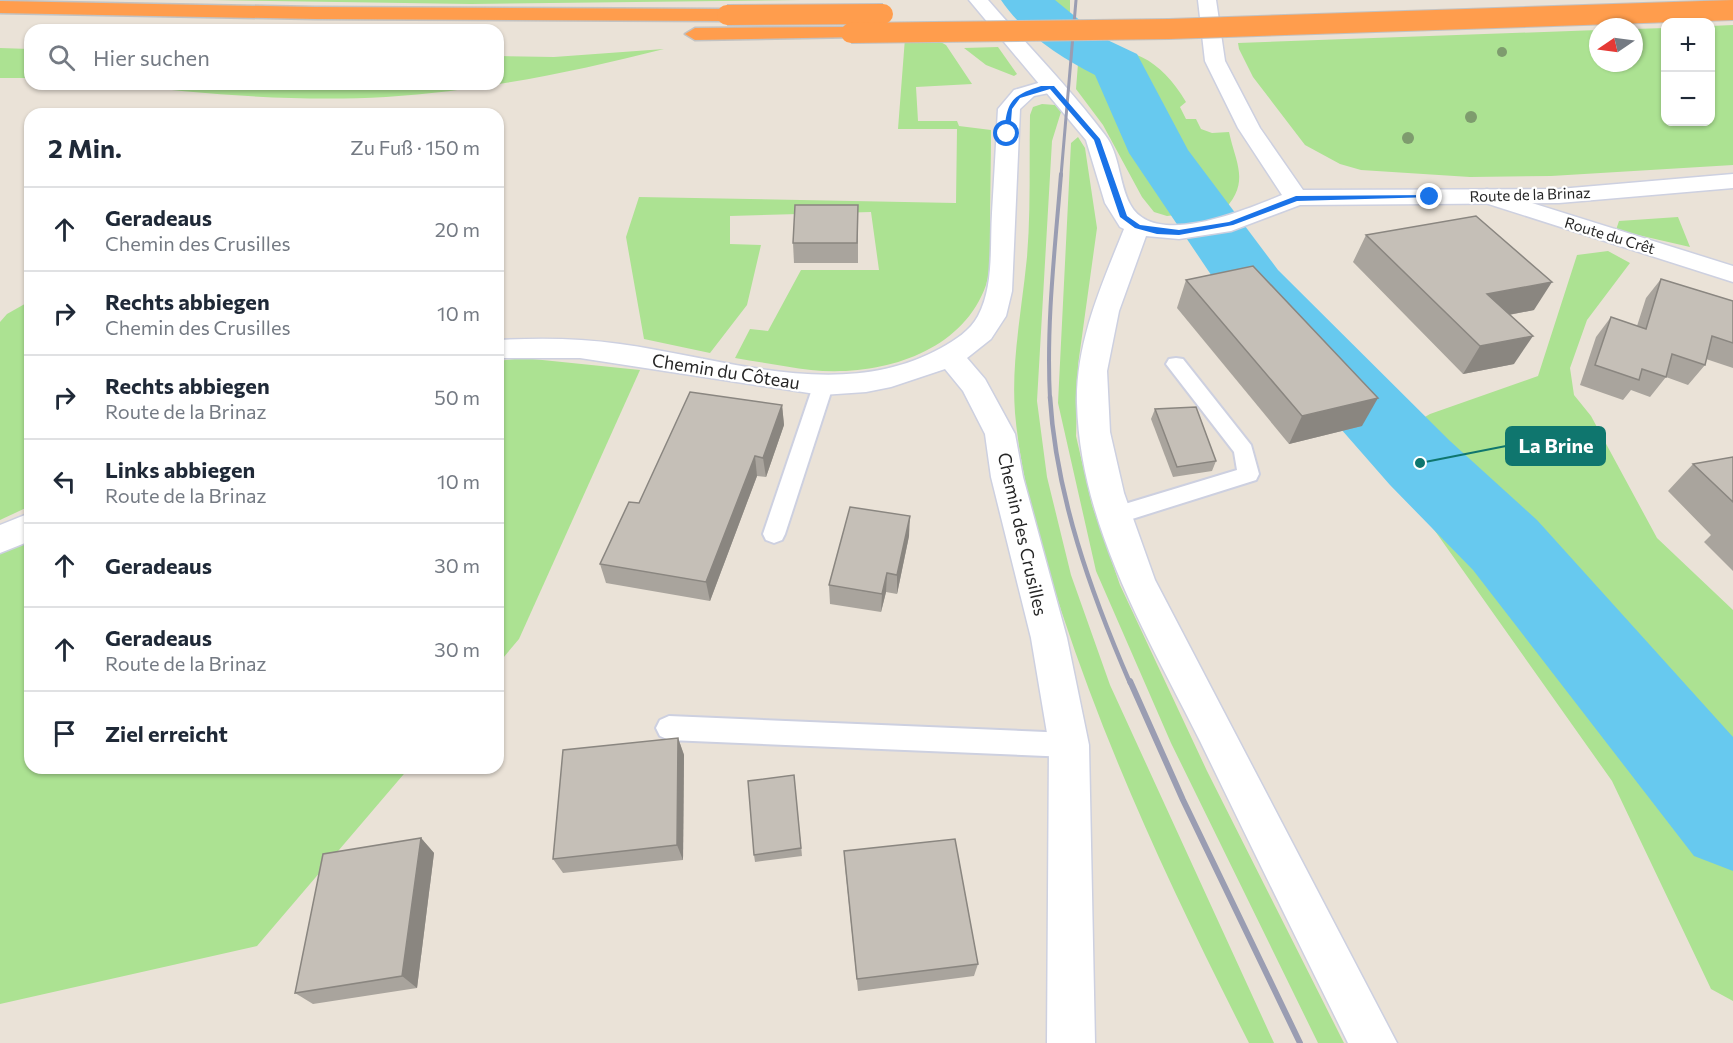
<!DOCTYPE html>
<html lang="de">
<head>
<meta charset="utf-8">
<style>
	:root { --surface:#fff; --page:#f2f2f3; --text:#1f2937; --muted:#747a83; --line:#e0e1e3 }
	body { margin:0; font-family:Commissioner,sans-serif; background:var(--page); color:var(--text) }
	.controls { position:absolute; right:18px; top:18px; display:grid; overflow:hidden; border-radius:12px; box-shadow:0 2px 4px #0004 }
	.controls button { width:54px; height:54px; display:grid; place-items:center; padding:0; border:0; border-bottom:2px solid var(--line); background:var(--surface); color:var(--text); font:30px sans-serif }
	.compass { position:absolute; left:1589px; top:18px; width:54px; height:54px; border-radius:50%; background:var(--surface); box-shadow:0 2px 4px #0004; rotate:257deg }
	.stop { position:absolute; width:18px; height:18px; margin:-14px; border:4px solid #1a73e8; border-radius:50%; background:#fff }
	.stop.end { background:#1a73e8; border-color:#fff; box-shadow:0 2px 6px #0008 }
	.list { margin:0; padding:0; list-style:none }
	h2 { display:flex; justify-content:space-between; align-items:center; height:78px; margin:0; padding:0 24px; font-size:26px }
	h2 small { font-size:20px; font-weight:400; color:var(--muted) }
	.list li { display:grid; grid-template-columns:39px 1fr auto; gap:18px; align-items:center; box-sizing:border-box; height:84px; padding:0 24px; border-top:2px solid var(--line) }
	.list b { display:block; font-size:22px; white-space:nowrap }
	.list p { margin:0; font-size:20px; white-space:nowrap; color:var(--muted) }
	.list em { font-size:20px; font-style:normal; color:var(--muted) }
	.icon { flex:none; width:33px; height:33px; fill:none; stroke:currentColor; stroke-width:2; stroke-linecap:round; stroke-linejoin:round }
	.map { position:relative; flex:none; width:1733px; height:1043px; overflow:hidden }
	.search { position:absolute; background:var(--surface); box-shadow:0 2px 4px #0004; left:24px; top:24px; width:480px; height:66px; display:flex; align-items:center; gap:15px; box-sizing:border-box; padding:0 21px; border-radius:18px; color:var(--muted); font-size:22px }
	.panel { position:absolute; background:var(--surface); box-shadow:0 2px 4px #0004; left:24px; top:108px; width:480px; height:666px; border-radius:18px }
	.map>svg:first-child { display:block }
	.green { fill:#ace292 }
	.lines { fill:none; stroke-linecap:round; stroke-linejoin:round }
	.river { fill:#67c9ef; fill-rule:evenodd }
	.service-casing { stroke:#cdd0e0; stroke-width:4 }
	.minor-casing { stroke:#cdd0e0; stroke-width:3 }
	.tertiary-casing { stroke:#cdd0e0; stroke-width:3 }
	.motorway-casing { stroke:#c2c2c2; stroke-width:3 }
	.service { fill:#fff; fill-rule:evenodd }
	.minor { fill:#fff; fill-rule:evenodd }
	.tertiary { fill:#fff; fill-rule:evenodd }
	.motorway { fill:#ff9d4d; fill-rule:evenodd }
	.rail-far3 { stroke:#9a9db2; stroke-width:3 }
	.rail-far2 { stroke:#9a9db2; stroke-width:4 }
	.rail-far1 { stroke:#9a9db2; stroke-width:4.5 }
	.rail { stroke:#9a9db2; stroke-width:6 }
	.motorway-bridge-casing { stroke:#c2c2c2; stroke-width:22; stroke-linecap:butt }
	.motorway-bridge { stroke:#ff9d4d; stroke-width:20 }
	.tree { fill:#7e9c6e }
	.wall { fill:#a9a49d }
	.shaded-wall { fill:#8a8680 }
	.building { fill:#c5bfb7; stroke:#8a8680; stroke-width:1.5 }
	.route { fill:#1a73e8 }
	.labels { text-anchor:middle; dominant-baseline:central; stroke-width:4.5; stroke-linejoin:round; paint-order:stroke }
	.far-street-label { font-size:15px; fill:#262626; stroke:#fff }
	.street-label { font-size:18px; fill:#262626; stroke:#fff }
	.leader { fill:none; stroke:#0f766e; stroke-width:2 }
	.callout-dot { fill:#0f766e; stroke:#fff; stroke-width:2 }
	.callout { fill:#0f766e; stroke:#0f766e; stroke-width:2 }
	.callout-label { font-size:20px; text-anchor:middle; font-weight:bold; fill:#fff }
</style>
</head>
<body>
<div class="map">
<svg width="1733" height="1043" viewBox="0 0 1733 1043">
	<rect width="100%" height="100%" fill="#eae2d7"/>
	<g class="green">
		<path d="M210,0H801L471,4Z"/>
		<path d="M1033,0H1070V12L1041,13Z"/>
		<path d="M1733,25V165L1551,176L1470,177L1361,170L1340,164L1305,145L1253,77L1239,49L1238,43L1598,30V63H1634V29L1665,28L1666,122H1710L1711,26Z"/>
		<path d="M905,38L935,39L946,45L972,84L916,87L918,121H957L959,126L991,130C991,164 990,197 990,231C990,248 991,269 986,285C962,354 878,377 811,370C786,367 760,362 735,358L750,329L768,331L801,270H879L871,212L730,216V244L761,245L747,305L710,353L644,339L626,237L639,197L956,203L957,129H898Z"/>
		<path d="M1081,45C1131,46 1160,58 1186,102L1180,107L1186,119H1196L1201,129L1212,133L1229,132C1236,164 1250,182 1225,209L1167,216L1154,212L1142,197L1103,125L1076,89L1079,51L1113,67L1155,145L1125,72L1122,65Z"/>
		<path d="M998,47L1017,74L1014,76L986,65L964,48Z"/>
		<path d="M0,48L30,49V78H0Z"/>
		<path d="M664,49C573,72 481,91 386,97C295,102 204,94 113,84H498V56L554,57Z"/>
		<path d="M1042,104L1055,105L1061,112L1052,141L1037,401L1047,477L1071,575L1110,685L1274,1043H1249C1178,903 1111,762 1062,613C1041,548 1021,481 1015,413C1011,361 1022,309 1027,257C1031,210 1029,162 1030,115L1033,107Z"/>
		<path d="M1078,137L1085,148L1097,228L1078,365L1076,436L1092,505L1120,585L1207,771L1344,1043H1318L1171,743L1096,571L1058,403L1071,143Z"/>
		<path d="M1678,217L1690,247L1616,230L1619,221Z"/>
		<path d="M1608,251L1630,263L1587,320L1570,368L1574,395L1591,416L1657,538L1733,610V1001L1711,989L1612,781L1423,514L1368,450L1430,414L1538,376L1577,255Z"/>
		<path d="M30,301V506L0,520V322L7,314Z"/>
		<path d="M523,358L640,370L519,639L498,664V361Z"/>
		<path d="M30,539V768H409L257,946L0,1004V554Z"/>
	</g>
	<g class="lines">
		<path class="river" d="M1001,0H1055L1099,36L1137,54L1188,150L1278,270L1450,441L1537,520L1733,737V871L1694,856L1473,570L1390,485L1228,300L1129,153L1095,75C1060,57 1023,33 1001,0Z"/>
		<g class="service-casing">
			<g id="service">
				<path d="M1176,358L1183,359L1251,445L1259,474L1256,480L1113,525L1105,522L1102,516L1105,510L1237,470L1234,452L1166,364L1169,359Z"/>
				<path d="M823,379L830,381L833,386L785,534L782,540L774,543L766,540L763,534L813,386L816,381Z"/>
				<path d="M669,716L1069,733L1078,736L1082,745L1078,754L1069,757L669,740L660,736L656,728L660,720Z"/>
			</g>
		</g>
		<g class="minor-casing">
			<g id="minor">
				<path d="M1045,81L1059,83L1062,87L1059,91L1034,96L1020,109L1012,291L1006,316L991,339L967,358L985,379L1015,434L1023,477L1067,638L1089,745L1095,1043H1047L1049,745L1031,638L991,477L985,434L963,391L945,369L891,387L866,392L822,395L580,358H498V340C539,338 579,338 620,344C724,358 842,403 941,348C955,340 970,331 978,316C994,286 990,246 992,213C994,179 996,144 998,109L1014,90Z"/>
				<path d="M1487,189L1733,266V282L1479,201L1475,196L1479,191Z"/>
				<path d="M30,513V541L0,553V525Z"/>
			</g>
		</g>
		<g class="tertiary-casing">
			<path id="tertiary" d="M969,0H988C1027,45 1070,88 1105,135C1120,154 1119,184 1130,204C1154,250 1247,209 1282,195L1238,128L1205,61L1198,0H1216L1225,61L1260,128L1303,190L1559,189L1733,174V188L1559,203L1300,205L1231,231L1179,239L1146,236L1119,311L1107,371L1110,432L1124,493L1155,580L1397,1043H1348C1298,942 1249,842 1200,741C1147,635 1080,525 1077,403C1076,341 1102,284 1124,229L1120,227L1105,203L1086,140Z"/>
		</g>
		<g class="motorway-casing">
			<g id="motorway">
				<path d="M0,1L315,7L727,9L736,15L727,21L315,19L0,13Z"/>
				<path d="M851,27L858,29L861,33L858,37L695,40L685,34L695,28Z"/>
			</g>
		</g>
		<use href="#service" class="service"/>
		<use href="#minor" class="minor"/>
		<use href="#tertiary" class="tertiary"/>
		<use href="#motorway" class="motorway"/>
		<path class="rail-far3" d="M1061,176L1076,0"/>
		<path class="rail-far2" d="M1050,399C1046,324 1055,249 1061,174"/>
		<path class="rail-far1" d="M1050,397C1056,496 1091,593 1130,683"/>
		<path class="rail" d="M1130,681L1183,800L1300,1043"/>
		<g class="motorway-bridge-casing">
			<g id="motorway-bridge">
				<path d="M727,15L883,14"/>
				<path d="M851,33L1169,29L1733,10"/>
			</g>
		</g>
		<use href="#motorway-bridge" class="motorway-bridge"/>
	</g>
	<g class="tree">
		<circle cx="1502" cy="52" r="5"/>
		<circle cx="1471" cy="117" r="6"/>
		<circle cx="1408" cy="138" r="6"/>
	</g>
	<g class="wall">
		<path d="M858,205V263H794L793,243Z"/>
		<path d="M1366,235L1534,310L1509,315L1514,364L1463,374L1353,262Z"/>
		<path d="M1661,279L1733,301V368L1706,359L1705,365L1688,385L1666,377L1650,397L1631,390L1623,400L1580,385L1596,337L1611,317L1637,326L1646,298Z"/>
		<path d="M1186,280L1362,426L1289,444L1177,308Z"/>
		<path d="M782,405L784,425L766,477L757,476L710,601L606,583L600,564L639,503Z"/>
		<path d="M1155,409L1216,461L1212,471L1173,477L1151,419Z"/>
		<path d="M1733,457V571L1704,542L1711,535L1668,491L1693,464Z"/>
		<path d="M909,536L897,594L886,592L881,612L830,604L829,585Z"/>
		<path d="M678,738L684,755L683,860L563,873L553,859Z"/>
		<path d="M794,775L802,856L755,862L754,855Z"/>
		<path d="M421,838L434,853L417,988L313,1004L295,993Z"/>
		<path d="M844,851L978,964L974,976L858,991L845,866Z"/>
	</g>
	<g class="shaded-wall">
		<path d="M1552,282L1534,310L1470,322L1487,294Z"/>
		<path d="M1533,336L1514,364L1463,374L1480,346Z"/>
		<path d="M1378,398L1362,426L1289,444L1302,416Z"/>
		<path d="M782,405L784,425L766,477L763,458Z"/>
		<path d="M755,456L757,476L710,601L706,582Z"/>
		<path d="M910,516L909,536L897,594V575Z"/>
		<path d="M887,573L886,592L881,612L882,594Z"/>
		<path d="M678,738L684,755L683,860L677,845Z"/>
		<path d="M421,838L434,853L417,988L402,976Z"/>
	</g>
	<g class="building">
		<path d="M795,205H858L857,243H793Z"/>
		<path d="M1476,216L1552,282L1487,294L1533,336L1480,346L1366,235Z"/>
		<path d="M1253,266L1378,398L1302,416L1186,280Z"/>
		<path d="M1661,279L1733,301V343L1712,336L1705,365L1672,354L1666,377L1642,369L1639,380L1595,365L1611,317L1646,329Z"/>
		<path d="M690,392L782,405L763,458L755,456L706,582L600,564L629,502L639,503Z"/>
		<path d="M1196,407L1216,461L1177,467L1155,409Z"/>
		<path d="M1733,457V502L1693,464Z"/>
		<path d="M850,507L910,516L897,575L887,573L882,594L829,585Z"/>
		<path d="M678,738L677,845L553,859L563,750Z"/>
		<path d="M794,775L801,848L754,855L748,781Z"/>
		<path d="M421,838L402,976L295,993L323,854Z"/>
		<path d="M955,839L978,964L857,979L844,851Z"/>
	</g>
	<path class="route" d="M1041,86H1054L1100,139L1127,216L1140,225L1179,230L1229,222L1296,196L1430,195L1433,197L1297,201L1233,225L1179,235L1157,234L1135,228L1120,217L1094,140L1050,89L1020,98L1012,109L1010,134H1004C1007,102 1010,96 1041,86Z"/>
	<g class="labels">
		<g class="far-street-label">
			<text transform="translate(1530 194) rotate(-2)">Route de la Brinaz</text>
			<text transform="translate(1610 235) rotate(17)">Route du Crêt</text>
		</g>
		<g class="street-label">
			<text transform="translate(726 371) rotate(9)">Chemin du Côteau</text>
			<text transform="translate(1023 534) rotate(77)">Chemin des Crusilles</text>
		</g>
	</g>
	<path class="leader" d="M1420 463L1506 446"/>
	<circle class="callout-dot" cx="1420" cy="463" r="6"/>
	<rect class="callout" x="1506" y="427" width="99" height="38" rx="6"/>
	<g class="callout-label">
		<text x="1556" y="453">La Brine</text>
	</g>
</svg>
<div class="controls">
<button>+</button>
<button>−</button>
</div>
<svg class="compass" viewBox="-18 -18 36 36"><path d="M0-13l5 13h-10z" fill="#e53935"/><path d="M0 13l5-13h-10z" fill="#747a83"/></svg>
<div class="stop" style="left:1007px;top:134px"></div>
<div class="stop end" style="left:1430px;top:197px"></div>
<div class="search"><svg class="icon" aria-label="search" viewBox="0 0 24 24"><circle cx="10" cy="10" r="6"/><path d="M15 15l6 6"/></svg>Hier suchen</div>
<section class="panel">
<h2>2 Min.<small>Zu Fuß · 150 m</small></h2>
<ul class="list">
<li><svg class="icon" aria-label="ahead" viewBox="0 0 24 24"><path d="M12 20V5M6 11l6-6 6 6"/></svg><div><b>Geradeaus</b><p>Chemin des Crusilles</p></div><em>20 m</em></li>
<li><svg class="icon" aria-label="right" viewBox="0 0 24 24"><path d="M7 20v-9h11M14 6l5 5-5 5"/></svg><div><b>Rechts abbiegen</b><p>Chemin des Crusilles</p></div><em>10 m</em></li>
<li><svg class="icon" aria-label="right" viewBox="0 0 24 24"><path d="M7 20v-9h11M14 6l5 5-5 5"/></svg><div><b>Rechts abbiegen</b><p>Route de la Brinaz</p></div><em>50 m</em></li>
<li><svg class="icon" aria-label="left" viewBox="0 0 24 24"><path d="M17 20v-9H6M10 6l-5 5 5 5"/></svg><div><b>Links abbiegen</b><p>Route de la Brinaz</p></div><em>10 m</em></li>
<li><svg class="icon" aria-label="ahead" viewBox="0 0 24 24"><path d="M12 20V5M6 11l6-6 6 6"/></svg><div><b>Geradeaus</b></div><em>30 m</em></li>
<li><svg class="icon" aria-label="ahead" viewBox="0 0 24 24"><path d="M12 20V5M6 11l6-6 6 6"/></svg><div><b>Geradeaus</b><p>Route de la Brinaz</p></div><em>30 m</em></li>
<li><svg class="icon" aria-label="arrive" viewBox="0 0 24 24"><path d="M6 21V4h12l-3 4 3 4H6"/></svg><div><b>Ziel erreicht</b></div></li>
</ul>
</section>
</div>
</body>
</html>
